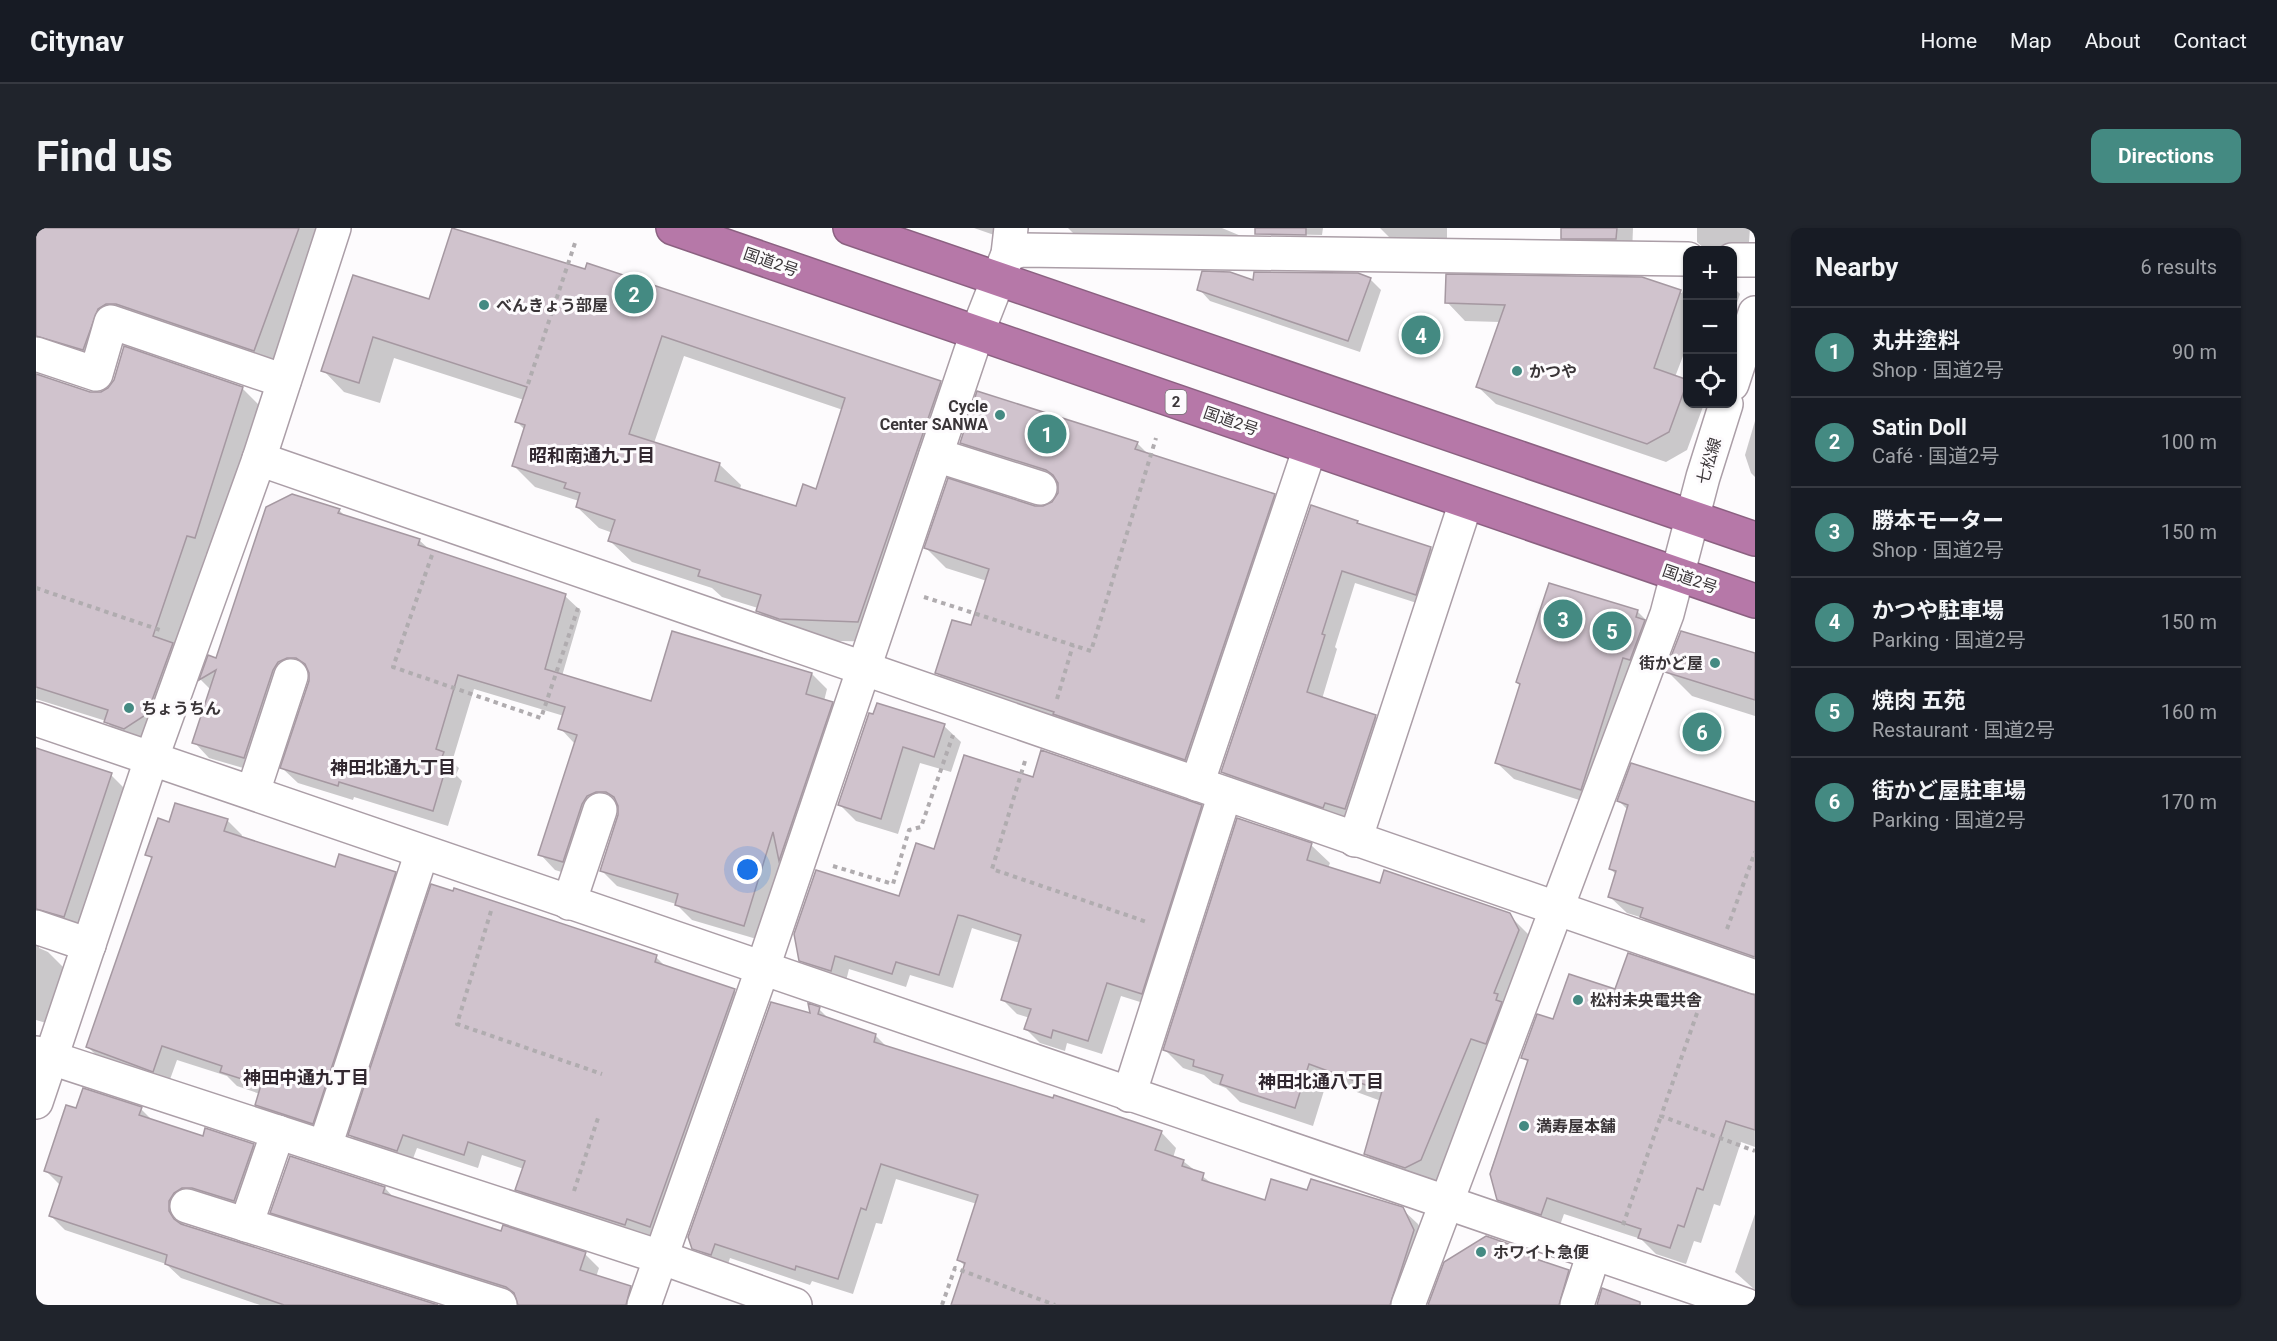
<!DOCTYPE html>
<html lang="en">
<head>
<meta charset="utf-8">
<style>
	:root { --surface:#171b24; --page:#20242c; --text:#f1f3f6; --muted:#9ea1a6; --line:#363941; --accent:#448a82 }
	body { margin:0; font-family:Roboto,"Noto Sans JP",sans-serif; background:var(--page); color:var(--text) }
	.controls { position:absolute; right:18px; top:18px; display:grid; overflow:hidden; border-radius:12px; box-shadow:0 2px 4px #0004 }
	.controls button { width:54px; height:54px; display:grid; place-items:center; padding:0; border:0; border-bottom:2px solid var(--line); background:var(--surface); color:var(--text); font:30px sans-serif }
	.you { position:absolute; left:712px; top:642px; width:21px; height:21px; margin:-15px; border:4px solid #fff; border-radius:50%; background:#1a73e8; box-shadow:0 0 0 9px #1a73e833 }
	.badge { display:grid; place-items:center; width:39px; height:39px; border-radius:50%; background:var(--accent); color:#fff; font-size:20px; font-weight:700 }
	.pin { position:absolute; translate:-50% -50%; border:3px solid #fff; box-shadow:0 2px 6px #0006 }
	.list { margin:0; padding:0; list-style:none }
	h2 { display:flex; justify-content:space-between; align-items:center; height:78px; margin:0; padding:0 24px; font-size:26px }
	h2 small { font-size:20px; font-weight:400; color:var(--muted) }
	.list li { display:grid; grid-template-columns:39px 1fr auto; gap:18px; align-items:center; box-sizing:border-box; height:90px; padding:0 24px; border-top:2px solid var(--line) }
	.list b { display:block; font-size:22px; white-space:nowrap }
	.list p { margin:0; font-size:20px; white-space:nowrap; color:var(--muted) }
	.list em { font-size:20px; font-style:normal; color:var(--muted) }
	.icon { flex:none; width:33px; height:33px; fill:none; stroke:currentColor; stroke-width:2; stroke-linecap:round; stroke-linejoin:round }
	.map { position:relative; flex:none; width:1719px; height:1077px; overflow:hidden; border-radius:12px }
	header { display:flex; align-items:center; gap:36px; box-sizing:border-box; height:84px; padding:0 30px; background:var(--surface); border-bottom:2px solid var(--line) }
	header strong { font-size:28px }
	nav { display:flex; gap:33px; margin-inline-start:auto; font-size:21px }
	.intro { display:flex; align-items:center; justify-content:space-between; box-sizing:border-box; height:144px; padding:0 36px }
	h1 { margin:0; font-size:42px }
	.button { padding:15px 27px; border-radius:12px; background:var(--accent); color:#fff; font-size:21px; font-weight:700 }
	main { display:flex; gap:36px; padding:0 36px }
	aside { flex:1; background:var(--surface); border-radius:12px; box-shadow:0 2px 4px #0004 }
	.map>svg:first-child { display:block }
	.shadow { fill:#0003; fill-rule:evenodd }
	.building { fill:#d0c3cd; stroke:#a598a1; stroke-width:1.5; fill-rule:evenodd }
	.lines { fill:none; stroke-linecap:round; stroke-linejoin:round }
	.minor-casing { stroke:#ab9ea7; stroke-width:36 }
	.highway-casing { stroke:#8b6181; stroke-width:36 }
	.path { stroke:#b0acaf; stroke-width:4; stroke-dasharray:4.5 4.5; stroke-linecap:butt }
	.minor { stroke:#fff; stroke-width:33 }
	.highway { stroke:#b678a8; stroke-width:33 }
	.poi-dot { fill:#448a82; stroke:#fdfbfd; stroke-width:2 }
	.labels { text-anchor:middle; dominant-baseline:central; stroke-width:6; stroke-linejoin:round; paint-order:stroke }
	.shield { fill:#fdfbfd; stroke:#747073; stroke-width:1.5 }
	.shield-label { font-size:15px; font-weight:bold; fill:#3a3538 }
	.street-label { font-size:16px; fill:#3a3538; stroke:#fdfbfd }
	.poi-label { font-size:16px; font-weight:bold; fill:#3a3538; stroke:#fdfbfd; text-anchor:start }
	.neighbourhood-label { font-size:18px; font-weight:bold; fill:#322830; stroke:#fdfbfd }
</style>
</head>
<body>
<header>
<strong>Citynav</strong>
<nav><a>Home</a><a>Map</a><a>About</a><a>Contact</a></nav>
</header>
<div class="intro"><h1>Find us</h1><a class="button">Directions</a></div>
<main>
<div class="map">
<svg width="1719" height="1077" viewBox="0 0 1719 1077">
	<rect width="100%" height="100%" fill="#fdfbfd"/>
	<g class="shadow">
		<path d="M0,0H290L236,140L100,94L66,140L0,128Z"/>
		<path d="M938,0H963L961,8Z"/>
		<path d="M1032,0H1186L1205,8L1217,19L1045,13Z"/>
		<path d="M1232,0H1287L1286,7L1238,6Z"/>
		<path d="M1344,0H1411V11L1353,9Z"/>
		<path d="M1526,0H1597L1596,26H1542L1526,10Z"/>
		<path d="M1661,0H1714L1712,29L1696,22H1670L1661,14Z"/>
		<path d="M552,37L904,155L926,176L844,414L766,412L743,404L722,383V380L686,369L676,360L596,334L574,313L577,305L563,300L541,279L543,273L499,259L478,238L489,202L481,194L488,172L358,130L344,175L308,164L287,142L318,49L394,73L550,43ZM648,128L807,182L781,262L761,280L704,262L705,257L683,236L618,215Z"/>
		<path d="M1334,51L1345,62L1324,124L1174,73L1163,61Z"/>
		<path d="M1606,51L1646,65L1651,51L1652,115L1639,149L1652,154V176H1668L1651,222L1630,234L1460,176L1441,158L1464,94L1429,93L1411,74Z"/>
		<path d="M1696,58L1704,66L1696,89Z"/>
		<path d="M0,145L54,165L206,160L225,179L178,329L170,326L139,419L130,505L89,513L70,493L0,471Z"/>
		<path d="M1719,193V249L1715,245L1709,227Z"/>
		<path d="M925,214L1101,215L1113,227L1238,267L1258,287L1169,551L921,465L901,445L936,399L951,353L910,340L890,320L999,279L1008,280L1017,275L1023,266L1024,259L946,235Z"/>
		<path d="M303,282L310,289L383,312L394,322L529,368L545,383L526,448L616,475L776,446L791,461L788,473L796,475L811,491L724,712L656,692L640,676L581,658L565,642L583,588L584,579H576L542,649L519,642L504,626L539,516L524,500L528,488L438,461L416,534L423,540L420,547L426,553L412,598L318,569L317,572L262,555L246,540L275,445H267L224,545L173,530L158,514L175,462L165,452L173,429L181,432Z"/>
		<path d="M1321,294L1325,298L1395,320L1408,333L1393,379L1319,355L1299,419L1301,421L1286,471L1339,488L1352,501L1322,593L1302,587L1300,592L1200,557L1186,544Z"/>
		<path d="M1601,383L1618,400L1562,578L1478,551L1461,535L1485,457L1481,454Z"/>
		<path d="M1719,427V488L1656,468L1631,443Z"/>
		<path d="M834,486L908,498L925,514L915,544L884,535L862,606L820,593L803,576Z"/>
		<path d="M0,522L75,547L96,568L50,709L3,714V720L12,724L34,746L17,797L0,792Z"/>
		<path d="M998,551L1165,579L1179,593L1120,779L1085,768L1066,826L1031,815L1029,823L1004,815L990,801L994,790L981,786L967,772L984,715L942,702L936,700L917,760L874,747L870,759L813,741L809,757L779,747L765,732L864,670L899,623Z"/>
		<path d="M1583,573L1719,576V739L1622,706L1607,690L1591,685L1574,669L1581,647L1574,641L1592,582Z"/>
		<path d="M191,592L206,607L205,610L300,641L359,645L374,660L291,909L235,891L221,876L224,866L201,858L191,848L141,832L132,857L67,834L52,819L117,632L111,626L134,596Z"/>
		<path d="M1275,617L1294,635L1292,640L1345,657L1473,687L1492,706L1500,722L1403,950L1388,958L1349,944L1330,926L1345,873L1291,853L1277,898L1204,874L1190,860L1177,855L1168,847L1147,840L1129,822Z"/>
		<path d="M620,729L631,740L698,763L713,777L628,1012L605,1005L603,1011L495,975L481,961L488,941L446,927L442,940L381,920L375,936L328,921L314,907Z"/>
		<path d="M1580,763L1719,769V919L1705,914L1684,978L1678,976L1665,1015L1658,1013L1650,1036L1620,1026L1605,1011L1528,986L1522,1003L1480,988L1463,971L1455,941L1493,835L1487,829L1518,793Z"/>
		<path d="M783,781L794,792L839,807L852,820L1125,904L1140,920L1137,930L1147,933L1179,958L1230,974L1272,964L1366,981L1382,996L1393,1018L1367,1077H917L929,1038L923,1032L941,976L860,951L846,996L840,995L817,1066L776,1053L774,1057L694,1030L692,1036L671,1029L655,1014L776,786Z"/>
		<path d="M105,881L117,893L168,910L217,917L232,932L213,987L147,988V998L397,1077H224L145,1050L130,1036L29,1002L15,988L25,958L10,943L41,882Z"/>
		<path d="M255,930L349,960L359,971L466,1005L549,1026L563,1040L560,1049L593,1059L607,1074L606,1077H483L484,1072L250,999L236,984Z"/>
		<path d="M1719,986V1062L1699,1044Z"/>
		<path d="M1493,1024L1502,1034L1532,1043L1547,1059L1542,1077H1399Z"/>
	</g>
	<g class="building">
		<path d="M0,0H263L218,123L80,76H70L62,81L47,122L0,108Z"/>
		<path d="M416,0L549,41L551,35L905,153L822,394L743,391L720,383L725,367L662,348L664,342L572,313L579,292L540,279L544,265L528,260L530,255L476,238L489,197L479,194L491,159L337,109L323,155L285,143L317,47L393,71ZM626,108L809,170L780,261L767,256L760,278L679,253L684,235L593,206Z"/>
		<path d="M1219,0H1270V7L1219,6Z"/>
		<path d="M1525,0H1581L1580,11H1525Z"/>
		<path d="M1166,43L1194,44L1217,52L1218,44L1322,45L1335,50L1312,113L1161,62Z"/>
		<path d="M1410,46L1606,49L1645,62L1618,140L1652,152L1633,204L1611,216L1440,159L1469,77L1409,75Z"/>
		<path d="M88,118L207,159L159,310L151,308L117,408L137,415L111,486L88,501L68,494L72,482L0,459V146L54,164H65L72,160L78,152Z"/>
		<path d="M941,163L1102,214L1099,221L1239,266L1149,532L1017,486L1018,484L899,445L916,392L935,397L953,341L888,320L912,250L999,278H1007L1016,274L1022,265V255L1017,247L1010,242L924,215Z"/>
		<path d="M256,266L304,281L302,285L384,311L382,317L530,366L509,441L615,473L636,403L776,445L770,466L797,474L743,633L737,604L708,698L639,677L642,666L564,643L582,587V578L578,569L570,564H560L551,568L546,576L527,634L502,627L541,507L522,501L529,479L422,447L400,521L408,524L404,534L411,536L397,583L303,554L302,558L244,540L273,453V445L269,436L260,430H251L242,434L237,442L208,530L156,515L180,442L163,452L172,427L180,430L230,279Z"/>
		<path d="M1275,277L1322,293L1321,295L1395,319L1380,367L1306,343L1286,406L1289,407L1271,464L1340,487L1309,581L1289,575L1287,580L1185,544Z"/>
		<path d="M1513,355L1602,382L1600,389L1609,392L1594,432L1587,430L1545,562L1459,535L1484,456L1480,454Z"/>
		<path d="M1645,403L1719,425V472L1629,444Z"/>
		<path d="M841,475L909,496L898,529L867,519L845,591L802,577L833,485L837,486Z"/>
		<path d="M0,520L76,545L28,689L0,681Z"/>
		<path d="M1005,522L1166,577L1106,766L1071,755L1052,813L1017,802L1015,810L988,801L995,781L965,772L985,707L927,688L922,687L903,747L860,734L856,746L799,728L795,743L763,733L758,706L780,642L863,668L880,615L898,621L928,527L997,549Z"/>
		<path d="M1595,535L1719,574V729L1604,689L1607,680L1572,669L1580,643L1573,641L1592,577L1581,573Z"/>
		<path d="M139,575L192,591L188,603L299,639L303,626L360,644L277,896L219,877L225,857L184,844L186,838L126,818L117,844L50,819L116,629L109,627L122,590L133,594Z"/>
		<path d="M1201,590L1276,615L1271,632L1344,655L1348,642L1474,685L1483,702L1458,765L1462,766L1460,772L1466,774L1450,816L1435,811L1385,932L1369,940L1328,926L1346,863L1273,836L1259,880L1184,856L1187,847L1157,838L1158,832L1127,822Z"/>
		<path d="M395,656L417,663L418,660L621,727L619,734L699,761L614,999L591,991L589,997L479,962L489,933L432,914L428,927L367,907L361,923L312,907Z"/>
		<path d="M1592,725L1719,767V902L1690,893L1667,962L1661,960L1648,999L1642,997L1634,1020L1602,1010L1605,1001L1511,970L1505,987L1461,972L1454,946L1492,832L1485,830L1501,786L1517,791L1533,746L1579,761Z"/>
		<path d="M735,774L774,785L772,775L784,779L782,786L840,806L838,814L1017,870L1018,867L1126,903L1119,922L1148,932L1146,938L1168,945L1166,952L1229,972L1235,951L1271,962L1275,951L1367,979L1378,1002L1354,1077H915L929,1035L921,1032L942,967L845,936L830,982L825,980L802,1051L760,1038L759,1042L679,1016L675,1027L656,1021L652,1009Z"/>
		<path d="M47,860L106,879L103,887L167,908L169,900L218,916L198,973L156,960H146L138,965L133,973V983L138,991L145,996L402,1077H248L129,1036L131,1027L13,988L26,949L8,943L30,877L40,880Z"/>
		<path d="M254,928L349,959L347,965L465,1003L467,997L550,1024L544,1042L595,1058L590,1077H482L478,1065L470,1059L234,985Z"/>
		<path d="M1450,1008L1493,1023L1491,1028L1533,1042L1523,1077H1392L1408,1034Z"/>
		<path d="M1566,1060L1604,1074V1077H1561Z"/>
	</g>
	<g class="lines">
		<g class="minor-casing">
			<g id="minor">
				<path d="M972,26L986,22L1652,31"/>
				<path d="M1696,32H1719"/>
				<path d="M0,126L60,146L75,94L248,153"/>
				<path d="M1696,156L1719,85"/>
				<path d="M900,227L1004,260"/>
				<path d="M223,231L1719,749"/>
				<path d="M0,491L1710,1077"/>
				<path d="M1161,556L1274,220"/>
				<path d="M217,564L255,448"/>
				<path d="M1319,612L1430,274"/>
				<path d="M533,675L564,582"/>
				<path d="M0,699L53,717"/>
				<path d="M0,825L624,1029L759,1077"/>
				<path d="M1093,867L1189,566"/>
				<path d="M0,874L116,529L223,231L298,0"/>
				<path d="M289,918L386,624"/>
				<path d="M151,978L464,1077"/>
				<path d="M210,997L242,904"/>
				<path d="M608,1077L726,742L941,105L972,26L975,0"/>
				<path d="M1372,1077L1631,386L1667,249L1690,176"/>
				<path d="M1541,1077L1558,1025"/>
			</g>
		</g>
		<g class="highway-casing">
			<g id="highway">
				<path d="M637,0L1719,373"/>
				<path d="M814,0L1719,311"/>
			</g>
		</g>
		<g class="path">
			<path d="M492,156L539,15"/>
			<path d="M396,327L357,439L505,490L542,380"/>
			<path d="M0,360L124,402"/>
			<path d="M888,369L1055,423L1120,210"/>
			<path d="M1021,471L1037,417"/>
			<path d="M989,533L956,641L1111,694"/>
			<path d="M797,638L857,656L873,602L885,599L917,507"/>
			<path d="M455,683L421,796L566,846"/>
			<path d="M1691,701L1719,624"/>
			<path d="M1667,768L1625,888L1719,923"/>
			<path d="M538,963L562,890"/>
			<path d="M1587,997L1625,888"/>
			<path d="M906,1077L919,1040L1019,1077"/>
		</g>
		<use href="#minor" class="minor"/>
		<use href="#highway" class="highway"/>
	</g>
	<g class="poi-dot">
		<circle cx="448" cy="77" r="6"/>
		<circle cx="1481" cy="143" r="6"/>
		<circle cx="964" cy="187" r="6"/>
		<circle cx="1679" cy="435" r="6"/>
		<circle cx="93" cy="480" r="6"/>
		<circle cx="1542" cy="772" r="6"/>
		<circle cx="1488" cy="898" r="6"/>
		<circle cx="1445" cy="1024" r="6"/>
	</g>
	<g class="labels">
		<rect class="shield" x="1129.5" y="162" width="21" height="24" rx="4.5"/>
		<g class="shield-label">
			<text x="1140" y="174">2</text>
		</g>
		<g class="street-label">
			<text transform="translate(735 34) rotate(19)">国道2号</text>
			<text transform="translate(1195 193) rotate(19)">国道2号</text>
			<text transform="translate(1673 233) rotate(-73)">七松線</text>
			<text transform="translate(1654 351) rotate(19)">国道2号</text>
		</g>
		<g class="poi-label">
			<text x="460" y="77">べんきょう部屋</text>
			<text x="1493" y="143">かつや</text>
			<text x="952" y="178" text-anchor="end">Cycle<tspan x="952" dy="18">Center SANWA</tspan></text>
			<text x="1667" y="435" text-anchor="end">街かど屋</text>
			<text x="105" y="480">ちょうちん</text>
			<text x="1554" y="772">松村未央電共舎</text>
			<text x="1500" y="898">満寿屋本舗</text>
			<text x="1457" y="1024">ホワイト急便</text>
		</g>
		<g class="neighbourhood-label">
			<text x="556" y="227">昭和南通九丁目</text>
			<text x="357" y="539">神田北通九丁目</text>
			<text x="270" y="849">神田中通九丁目</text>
			<text x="1285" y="853">神田北通八丁目</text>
		</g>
	</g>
</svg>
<div class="controls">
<button>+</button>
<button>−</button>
<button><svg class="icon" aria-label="locate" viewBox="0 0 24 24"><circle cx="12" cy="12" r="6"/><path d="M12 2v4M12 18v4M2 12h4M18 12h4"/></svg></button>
</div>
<div class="you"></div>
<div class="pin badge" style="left:1011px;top:206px">1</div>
<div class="pin badge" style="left:598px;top:66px">2</div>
<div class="pin badge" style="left:1527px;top:391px">3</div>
<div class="pin badge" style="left:1385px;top:107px">4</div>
<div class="pin badge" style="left:1576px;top:403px">5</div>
<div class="pin badge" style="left:1666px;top:504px">6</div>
</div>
<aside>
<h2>Nearby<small>6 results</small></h2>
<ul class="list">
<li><span class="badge">1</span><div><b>丸井塗料</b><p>Shop · 国道2号</p></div><em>90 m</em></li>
<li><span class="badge">2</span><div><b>Satin Doll</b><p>Café · 国道2号</p></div><em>100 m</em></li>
<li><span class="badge">3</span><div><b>勝本モーター</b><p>Shop · 国道2号</p></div><em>150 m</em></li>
<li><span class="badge">4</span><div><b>かつや駐車場</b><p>Parking · 国道2号</p></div><em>150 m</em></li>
<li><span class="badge">5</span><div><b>焼肉 五苑</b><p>Restaurant · 国道2号</p></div><em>160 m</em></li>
<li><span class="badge">6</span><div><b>街かど屋駐車場</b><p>Parking · 国道2号</p></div><em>170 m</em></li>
</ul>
</aside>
</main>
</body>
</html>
